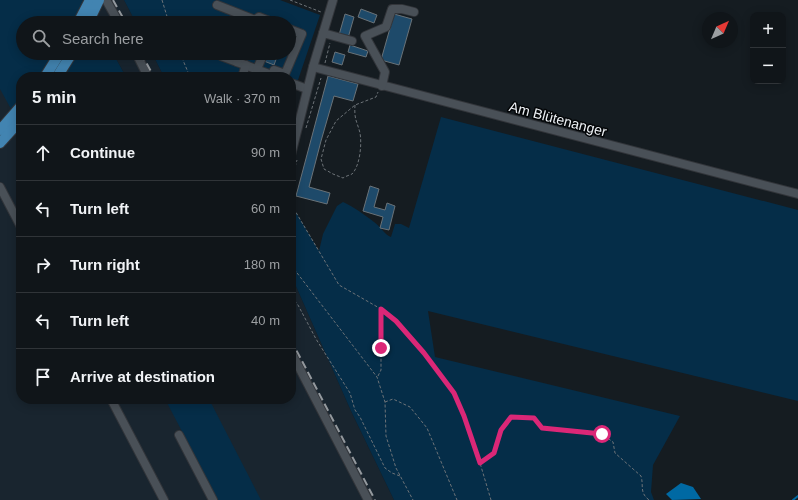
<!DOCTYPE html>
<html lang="en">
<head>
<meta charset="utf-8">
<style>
	:root { --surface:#101519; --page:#191e22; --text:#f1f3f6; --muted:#9c9fa2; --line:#303438 }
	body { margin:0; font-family:Helvetica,sans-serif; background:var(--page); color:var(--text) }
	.controls { position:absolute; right:12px; top:12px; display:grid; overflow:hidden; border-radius:8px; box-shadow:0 2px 10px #0003 }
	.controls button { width:36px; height:36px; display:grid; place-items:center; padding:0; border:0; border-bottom:1px solid var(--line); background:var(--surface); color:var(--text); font:20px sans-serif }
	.compass { position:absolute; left:702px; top:12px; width:36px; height:36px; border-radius:50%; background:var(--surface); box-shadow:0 2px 10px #0003; rotate:44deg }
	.stop { position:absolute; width:12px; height:12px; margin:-9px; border:3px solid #db2777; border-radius:50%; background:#fff }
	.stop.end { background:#db2777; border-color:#fff; box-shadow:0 1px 4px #0008 }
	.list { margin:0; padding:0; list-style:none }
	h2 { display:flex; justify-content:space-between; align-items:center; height:52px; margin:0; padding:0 16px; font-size:17px }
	h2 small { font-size:13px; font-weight:400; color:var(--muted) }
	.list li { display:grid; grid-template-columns:26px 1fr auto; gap:12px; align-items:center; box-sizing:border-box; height:56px; padding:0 16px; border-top:1px solid var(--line) }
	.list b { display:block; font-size:15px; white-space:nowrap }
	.list em { font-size:13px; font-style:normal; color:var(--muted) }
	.icon { flex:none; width:22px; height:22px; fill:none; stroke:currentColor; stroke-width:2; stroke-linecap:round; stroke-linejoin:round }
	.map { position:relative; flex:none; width:798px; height:500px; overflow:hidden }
	.search { position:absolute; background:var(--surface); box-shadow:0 2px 10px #0003; left:16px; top:16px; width:280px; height:44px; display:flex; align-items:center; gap:10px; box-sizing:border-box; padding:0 14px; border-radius:22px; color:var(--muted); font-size:15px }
	.panel { position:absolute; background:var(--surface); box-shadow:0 2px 10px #0003; left:16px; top:72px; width:280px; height:332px; border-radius:16px }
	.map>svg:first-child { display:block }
	.built { fill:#19252f }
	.green { fill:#052d48 }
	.water { fill:#0069a3 }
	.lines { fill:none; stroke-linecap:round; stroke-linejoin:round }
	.stream { stroke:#0069a3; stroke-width:2 }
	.building { fill:#1e4a6a; stroke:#697278 }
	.minor-casing { stroke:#32353a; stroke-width:10 }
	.major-casing { stroke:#32353a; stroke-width:12 }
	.path { stroke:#6d7378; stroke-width:1; stroke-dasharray:3 2; stroke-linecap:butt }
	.minor { stroke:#495057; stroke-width:8 }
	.major { stroke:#4284b1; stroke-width:10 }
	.rail { stroke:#94999e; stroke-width:2; stroke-dasharray:8 4; stroke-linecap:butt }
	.route { stroke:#db2777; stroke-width:5 }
	.labels { text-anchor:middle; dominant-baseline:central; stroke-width:3; stroke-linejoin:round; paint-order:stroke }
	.street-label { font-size:14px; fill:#eef2f6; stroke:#040608 }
</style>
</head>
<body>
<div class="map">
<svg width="798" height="500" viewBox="0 0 798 500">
	<rect width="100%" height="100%" fill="#151c21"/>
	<g class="built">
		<path d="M86,0H124L136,23H98Z"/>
		<path d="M113,53H152L164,77H126Z"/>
		<path d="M0,62L21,98V399H291V275L351,411L394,500H0Z"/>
	</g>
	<g class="green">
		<path d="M0,0H86L98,23H23V53H113L126,77H21V127L0,89Z"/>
		<path d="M124,0H280L320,15L297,83L291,80V77H283L277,74L276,77H164L152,53H289V23H136Z"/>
		<path d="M441,117L798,210V401L428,311L435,357L680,416L653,465L651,492L654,500H394L351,411L291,275V204L319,251L323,234L337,206L343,202C354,207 365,215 374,222C380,226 385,235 391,237L395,224H401L409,228Z"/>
		<path d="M165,399H209L261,500H218Z"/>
	</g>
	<path class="water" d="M681,483L693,487L701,499L672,500L666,494Z"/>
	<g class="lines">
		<path class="stream" d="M793,500L798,496"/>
	</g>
	<g class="building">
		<path d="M361,9L377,15L374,23L358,17Z"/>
		<path d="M345,14L354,17L348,38L339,35Z"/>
		<path d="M394,14L412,19L399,65L381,60Z"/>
		<path d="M350,45L368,51L366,57L348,52Z"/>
		<path d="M335,52L345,55L342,65L332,62Z"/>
		<path d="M268,53L278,54L274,65L264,61Z"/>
		<path d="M328,76L358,84L353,101L334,96L321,141L309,187L330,193L327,204L296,196Z"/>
		<path d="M370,186L379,189L374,207L385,210L387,203L395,206L389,230L380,228L383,217L363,211Z"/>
	</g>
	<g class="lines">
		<g class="minor-casing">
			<g id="minor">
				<path d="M106,0L119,23"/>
				<path d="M217,5L255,20"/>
				<path d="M253,23L255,20L259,17L274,23"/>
				<path d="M323,33L352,41"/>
				<path d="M136,53L148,77"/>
				<path d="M221,56L277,77"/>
				<path d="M237,62L241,53"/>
				<path d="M313,67L798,194"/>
				<path d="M257,69L264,53"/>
				<path d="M272,75L274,70L285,74L302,34L289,29"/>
				<path d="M242,77L246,65"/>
				<path d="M291,83L307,89"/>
				<path d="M382,86L385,72L365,36L386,27L392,9H402L414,12"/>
				<path d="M291,155L313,67L333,0"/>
				<path d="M0,187L21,227"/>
				<path d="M291,352L368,500"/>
				<path d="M111,399L164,500"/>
				<path d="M179,435L213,500"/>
			</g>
		</g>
		<g class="major-casing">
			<g id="major">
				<path d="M78,23L90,0"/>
				<path d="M88,23L99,0"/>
				<path d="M45,77L60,53"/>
				<path d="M57,77L72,53"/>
				<path d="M0,130L21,106"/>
				<path d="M0,143L21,120"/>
			</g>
		</g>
		<g class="path">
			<path d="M162,0L169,23"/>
			<path d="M290,0L321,12"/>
			<path d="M180,53L190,77"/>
			<path d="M325,63L330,43"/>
			<path d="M355,105C354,120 357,121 360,133C362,144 360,166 352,174C350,175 346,176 343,178L333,174L324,169L321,159L326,140L336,121L355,105L376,97L378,92"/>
			<path d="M306,128L321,78"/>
			<path d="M291,181L297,160"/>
			<path d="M291,204L339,285L381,309L396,321L434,365L454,393L464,416L480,463L491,500"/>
			<path d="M291,265L377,377L385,402L386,436L396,468L413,500"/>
			<path d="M291,297L298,305L316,339L350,393L355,410L360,417L385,468L392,473L400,476"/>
			<path d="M378,376L381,370V310"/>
			<path d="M385,402L393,399L410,407L427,428L457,500"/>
			<path d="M481,462L494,453L501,430L511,417L534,418L542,428L602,434L613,442L615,453L641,476C644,486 639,492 649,500"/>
		</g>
		<use href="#minor" class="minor"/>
		<use href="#major" class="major"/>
		<g class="rail">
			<path d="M113,0L126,23"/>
			<path d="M141,53L154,77"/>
			<path d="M291,340L375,500"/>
		</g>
	</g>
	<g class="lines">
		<path class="route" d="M381,348V309L396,321L424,353L454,393L464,416L480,463L494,453L501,430L511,417L534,418L542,428L602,434"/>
	</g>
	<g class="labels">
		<g class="street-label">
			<text transform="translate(558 119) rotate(15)">Am Blütenanger</text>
		</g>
	</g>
</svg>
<div class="controls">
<button>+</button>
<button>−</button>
</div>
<svg class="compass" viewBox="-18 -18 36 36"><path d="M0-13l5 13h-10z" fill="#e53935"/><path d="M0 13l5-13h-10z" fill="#9c9fa2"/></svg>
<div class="stop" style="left:602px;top:434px"></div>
<div class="stop end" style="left:381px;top:348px"></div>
<div class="search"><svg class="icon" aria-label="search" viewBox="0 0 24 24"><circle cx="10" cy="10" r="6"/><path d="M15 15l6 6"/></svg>Search here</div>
<section class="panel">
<h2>5 min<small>Walk · 370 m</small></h2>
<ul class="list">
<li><svg class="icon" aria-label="ahead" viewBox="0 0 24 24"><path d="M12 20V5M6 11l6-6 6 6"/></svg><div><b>Continue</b></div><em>90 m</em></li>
<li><svg class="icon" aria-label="left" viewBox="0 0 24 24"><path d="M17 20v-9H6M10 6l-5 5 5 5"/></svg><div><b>Turn left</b></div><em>60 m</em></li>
<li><svg class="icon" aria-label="right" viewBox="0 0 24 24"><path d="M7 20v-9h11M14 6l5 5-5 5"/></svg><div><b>Turn right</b></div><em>180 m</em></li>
<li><svg class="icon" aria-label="left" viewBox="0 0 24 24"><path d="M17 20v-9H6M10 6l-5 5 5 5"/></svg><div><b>Turn left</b></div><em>40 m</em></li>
<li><svg class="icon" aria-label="arrive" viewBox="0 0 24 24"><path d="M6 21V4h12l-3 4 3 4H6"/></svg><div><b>Arrive at destination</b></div></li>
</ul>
</section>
</div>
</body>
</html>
